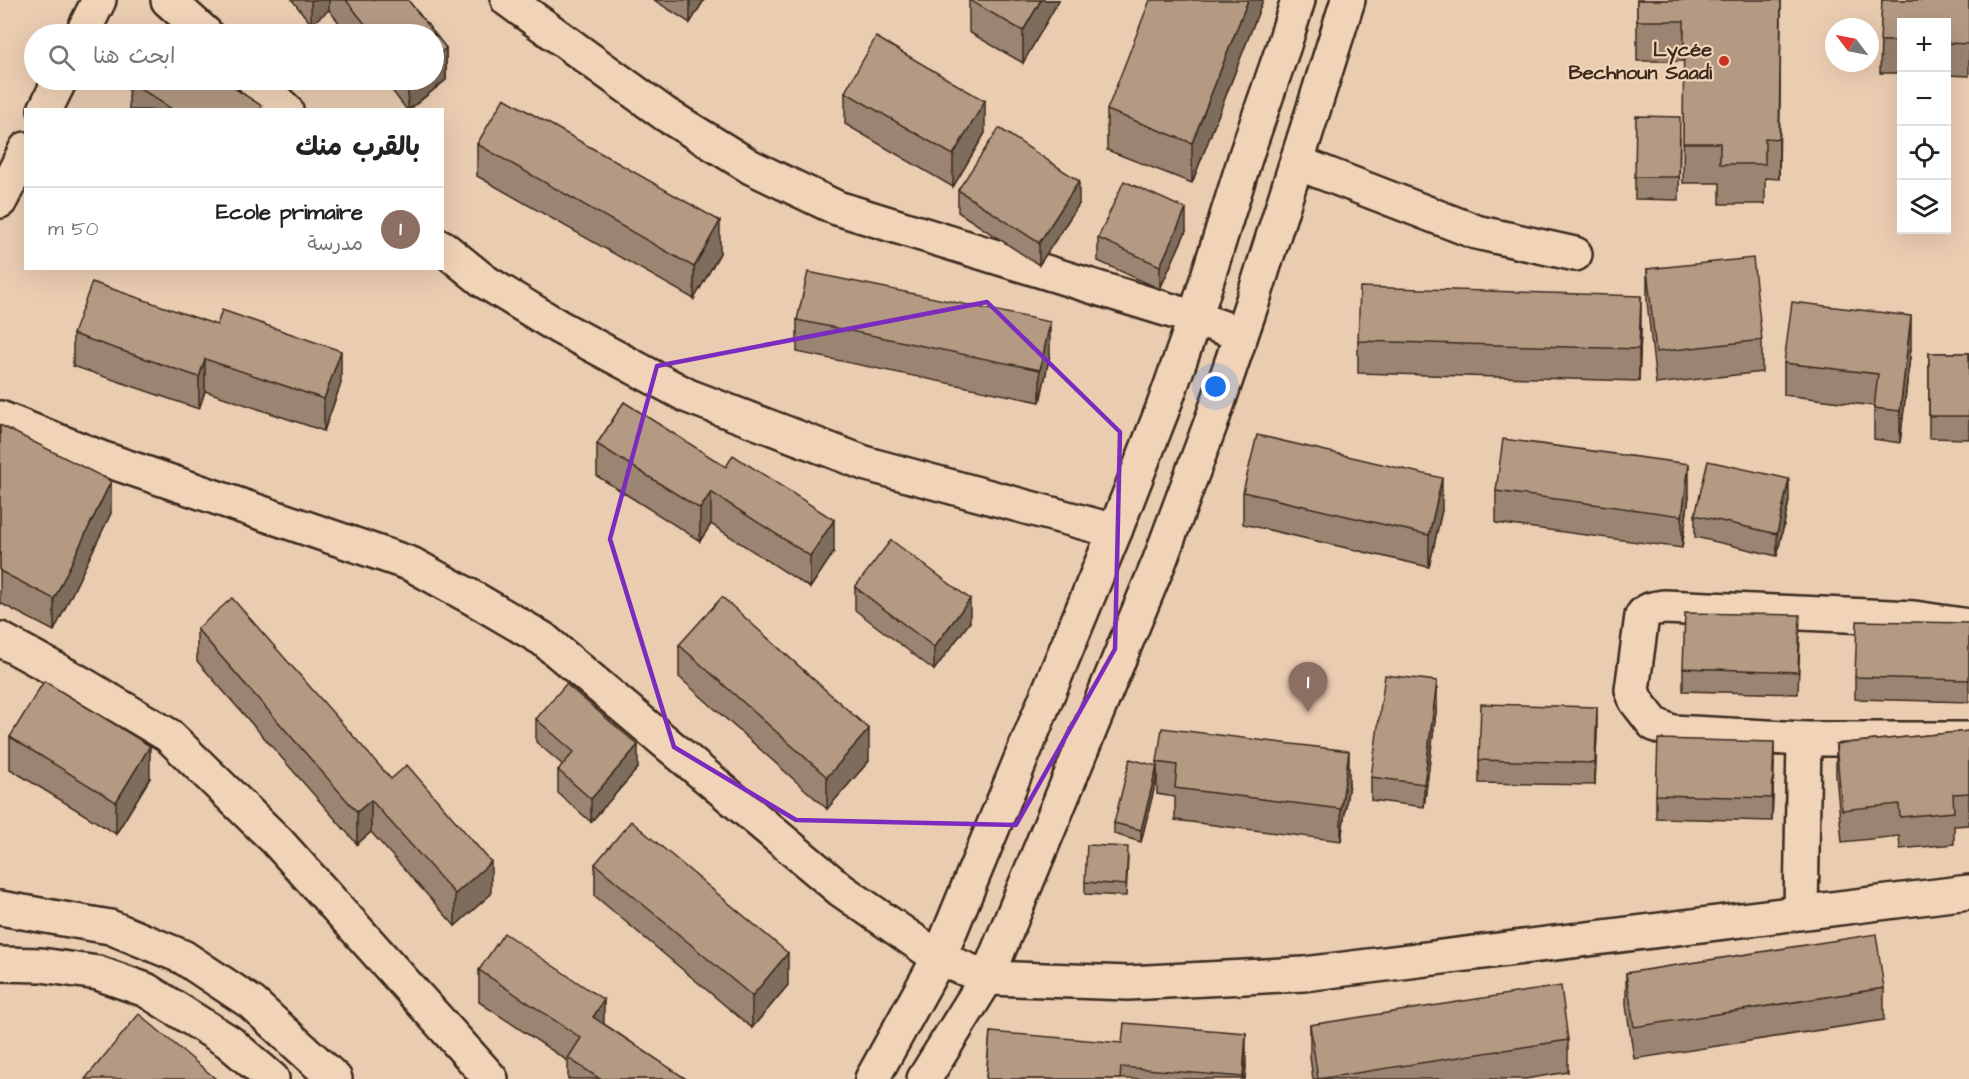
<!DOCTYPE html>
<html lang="ar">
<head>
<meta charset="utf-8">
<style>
	:root { --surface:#fff; --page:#f6f6f6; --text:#222; --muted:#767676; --line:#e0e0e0; --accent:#1a73e8 }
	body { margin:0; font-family:"Architects Daughter","Playpen Sans Arabic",sans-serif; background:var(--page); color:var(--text); direction:rtl }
	.controls { position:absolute; right:18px; top:18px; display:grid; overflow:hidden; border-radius:0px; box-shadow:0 6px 24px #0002 }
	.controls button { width:54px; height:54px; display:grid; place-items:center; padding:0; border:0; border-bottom:2px solid var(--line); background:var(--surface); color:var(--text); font:30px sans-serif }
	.compass { position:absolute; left:1825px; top:18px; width:54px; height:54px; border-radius:50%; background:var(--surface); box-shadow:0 6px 24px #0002; rotate:302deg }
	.you { position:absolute; left:1216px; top:387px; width:21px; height:21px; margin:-15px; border:4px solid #fff; border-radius:50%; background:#1a73e8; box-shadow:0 0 0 9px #1a73e833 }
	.badge { display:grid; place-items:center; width:39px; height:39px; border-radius:50%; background:var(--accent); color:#fff; font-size:20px; font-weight:700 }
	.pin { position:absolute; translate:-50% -50px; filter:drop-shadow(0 2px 3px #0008) }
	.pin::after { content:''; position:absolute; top:32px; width:21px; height:18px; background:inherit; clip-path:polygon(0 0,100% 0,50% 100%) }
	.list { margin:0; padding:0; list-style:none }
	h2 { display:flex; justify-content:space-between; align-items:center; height:78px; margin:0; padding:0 24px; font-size:26px }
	h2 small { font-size:20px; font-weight:400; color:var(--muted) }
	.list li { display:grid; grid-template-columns:39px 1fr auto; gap:18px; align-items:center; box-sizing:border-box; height:84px; padding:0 24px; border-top:2px solid var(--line) }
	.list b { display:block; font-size:22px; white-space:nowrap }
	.list p { margin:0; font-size:20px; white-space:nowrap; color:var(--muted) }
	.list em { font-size:20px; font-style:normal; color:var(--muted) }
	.icon { flex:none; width:33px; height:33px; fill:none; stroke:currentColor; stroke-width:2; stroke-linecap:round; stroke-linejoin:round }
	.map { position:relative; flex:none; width:1969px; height:1079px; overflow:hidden; direction:ltr }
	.search { position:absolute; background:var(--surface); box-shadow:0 6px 24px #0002; left:24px; top:24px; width:420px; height:66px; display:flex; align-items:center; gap:15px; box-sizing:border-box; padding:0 21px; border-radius:33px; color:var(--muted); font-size:22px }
	.panel { position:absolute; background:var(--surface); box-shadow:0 6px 24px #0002; left:24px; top:108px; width:420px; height:162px; border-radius:0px; direction:rtl }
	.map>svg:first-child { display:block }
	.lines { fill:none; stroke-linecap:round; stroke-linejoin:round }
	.street-casing { stroke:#3b2a1e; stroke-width:38 }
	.secondary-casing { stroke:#3b2a1e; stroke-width:38 }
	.street { stroke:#f1d3b7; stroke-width:33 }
	.secondary { stroke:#f1d3b7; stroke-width:33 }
	.wall { fill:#9b8471; stroke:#3b2a1e; stroke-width:1.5 }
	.shaded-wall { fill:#7e6c5c; stroke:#3b2a1e; stroke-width:1.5 }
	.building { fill:#b49a83; stroke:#3b2a1e; stroke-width:1.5 }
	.marked { fill:none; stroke:#7b2cbf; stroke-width:4.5; stroke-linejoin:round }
	.poi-dot { fill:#c8321e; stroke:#f1d3b7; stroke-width:2 }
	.labels { text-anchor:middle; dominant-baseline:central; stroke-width:4.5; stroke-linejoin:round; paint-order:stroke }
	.poi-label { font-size:20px; font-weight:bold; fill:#3b2a1e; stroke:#f1d3b7; text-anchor:end }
</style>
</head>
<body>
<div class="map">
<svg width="1969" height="1079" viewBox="0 0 1969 1079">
	<rect width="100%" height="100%" fill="#eaccb1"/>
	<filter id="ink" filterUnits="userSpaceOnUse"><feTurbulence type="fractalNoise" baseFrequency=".0167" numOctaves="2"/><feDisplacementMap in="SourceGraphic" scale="12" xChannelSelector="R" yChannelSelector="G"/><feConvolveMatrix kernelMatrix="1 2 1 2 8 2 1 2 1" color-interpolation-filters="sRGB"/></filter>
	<g filter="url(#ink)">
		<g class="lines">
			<g class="street-casing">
				<g id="street">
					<path d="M168,0L206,34"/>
					<path d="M508,0L665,114L751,167L837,208L1195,318L1241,334"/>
					<path d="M82,34L99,0"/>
					<path d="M254,80L286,110"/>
					<path d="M45,110L60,80"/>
					<path d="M1298,163L1476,232L1575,254"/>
					<path d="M0,201L26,149"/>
					<path d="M442,247L484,281L559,327L688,396L867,464L1115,531"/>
					<path d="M0,418L101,458L411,564L473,598L543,639L841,890L939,958L987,978L1128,983L1304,974L1969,892"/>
					<path d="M0,639L82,684L168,735L277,841L491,1079"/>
					<path d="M1804,739L1672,732L1654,724L1636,701L1632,690L1642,616C1646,609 1656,608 1664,607L1914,618L1969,626"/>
					<path d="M1801,911L1804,739H1969"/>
					<path d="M872,1079L939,958L1115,531L1163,408L1195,318L1247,152L1284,45L1298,0"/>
					<path d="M924,1079L987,978L1160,560L1212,420L1253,300L1348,0"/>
				</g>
			</g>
			<g class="secondary-casing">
				<g id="secondary">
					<path d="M0,908L110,927L183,957L252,1003L335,1079"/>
					<path d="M0,964L41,965L98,973L146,990L229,1042L272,1079"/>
				</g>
			</g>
			<use href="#street" class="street"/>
			<use href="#secondary" class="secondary"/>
		</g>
		<g class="wall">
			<path d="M292,0H408L446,48V80L409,110H407L384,80H434V34H348L329,10L311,24Z"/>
			<path d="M654,0H704L690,23Z"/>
			<path d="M969,0H1059L1023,63L969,32Z"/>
			<path d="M1263,0L1192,183L1107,150V110Z"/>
			<path d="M1637,0H1781L1779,179L1765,178V204H1720V183H1683L1684,61H1637Z"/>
			<path d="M1882,0H1969V76L1947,75V22H1902V73H1880Z"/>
			<path d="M129,81L262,110H129Z"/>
			<path d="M845,92L985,133L953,187L845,124Z"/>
			<path d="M1680,139L1679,200L1635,199V177Z"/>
			<path d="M477,144L720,253L694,299L477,176Z"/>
			<path d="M958,190L1079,204L1039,265L958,212Z"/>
			<path d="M1186,231L1160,289L1098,261V238Z"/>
			<path d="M1647,269L1762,340V372L1656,384L1647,301Z"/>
			<path d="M797,320L1050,354L1040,402L797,352Z"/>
			<path d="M1641,328L1639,381L1358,373V341Z"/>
			<path d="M73,334L341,383L324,431L205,391L199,409L73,366Z"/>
			<path d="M1911,348L1900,443L1874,439V406L1784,395V363Z"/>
			<path d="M1929,353H1969V439L1929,438Z"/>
			<path d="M624,402L834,552L810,588L711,524L700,541L597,476V444Z"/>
			<path d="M0,425L111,513L54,631L0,603Z"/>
			<path d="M1496,491L1689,496L1682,548L1496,523Z"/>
			<path d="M1243,492L1442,510L1429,567L1243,524Z"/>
			<path d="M1789,501L1777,556L1695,537V515Z"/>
			<path d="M855,587L970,622L934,670L855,610Z"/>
			<path d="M1969,623V702L1855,699V677Z"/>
			<path d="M197,629L491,894L455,926L371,832L357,844L197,661Z"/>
			<path d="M1800,637L1798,694L1683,691V668Z"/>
			<path d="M679,645L869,761L827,809L679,677Z"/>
			<path d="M1437,704L1424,807L1371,800V777Z"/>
			<path d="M536,719L638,768L591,822L558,793V770L563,765L536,742Z"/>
			<path d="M1597,729L1595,785L1479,783V760Z"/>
			<path d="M1969,731V825L1954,826V844L1900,849L1899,836L1842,842L1836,775V744Z"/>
			<path d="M10,737L150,778L116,834L10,769Z"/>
			<path d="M1157,762L1349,783L1341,841L1175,820V797L1157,794Z"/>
			<path d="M1774,764L1772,821L1656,818V795Z"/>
			<path d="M1157,777L1141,842L1114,834V823Z"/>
			<path d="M1128,858L1126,896L1085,894V882Z"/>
			<path d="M595,864L788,985L752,1028L595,896Z"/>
			<path d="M479,970L604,1024L686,1079H568V1061L479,1002Z"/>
			<path d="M1626,973L1884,988V1020L1634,1059L1626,1005Z"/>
			<path d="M1310,1025L1568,1040V1072L1525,1079H1313L1310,1057Z"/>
			<path d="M990,1032L1246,1065L1245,1079H986Z"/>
		</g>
		<g class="shaded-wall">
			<path d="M311,0H329V10L311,24Z"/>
			<path d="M690,0H704L690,23Z"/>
			<path d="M1041,0H1059L1023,63V31Z"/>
			<path d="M1248,0H1263L1192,183V143Z"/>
			<path d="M1781,0L1779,179V139Z"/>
			<path d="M446,48V80L408,110V80H434V58Z"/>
			<path d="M985,101V133L953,187V155Z"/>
			<path d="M1079,181V204L1039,265V243Z"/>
			<path d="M1186,209V231L1160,289V266Z"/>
			<path d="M720,221V253L694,299V267Z"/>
			<path d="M1641,296V328L1639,381V349Z"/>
			<path d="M1911,316V348L1900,443V411Z"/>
			<path d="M1050,322V354L1040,402V370Z"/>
			<path d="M341,351V383L324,431V399Z"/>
			<path d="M205,359V391L199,409V377Z"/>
			<path d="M1689,464V496L1682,548V516Z"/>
			<path d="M1442,478V510L1429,567V535Z"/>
			<path d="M1789,479V501L1777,556V534Z"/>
			<path d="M111,481V513L54,631V599Z"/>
			<path d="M711,492V524L700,541V509Z"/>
			<path d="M834,520V552L810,588V556Z"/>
			<path d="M970,599V622L934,670V647Z"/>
			<path d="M1437,681V704L1424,807V784Z"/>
			<path d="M1597,707V729L1595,785V763Z"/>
			<path d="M869,729V761L827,809V777Z"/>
			<path d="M1774,742V764L1772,821V798Z"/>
			<path d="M638,745V768L591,822V799Z"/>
			<path d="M150,746V778L116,834V802Z"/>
			<path d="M1349,751V783L1341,841V809Z"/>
			<path d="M1157,766V777L1141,842V830Z"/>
			<path d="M371,800V832L357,844V812Z"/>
			<path d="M491,862V894L455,926V894Z"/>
			<path d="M788,953V985L752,1028V996Z"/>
			<path d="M604,1000V1032L593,1017Z"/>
			<path d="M1246,1033V1065L1245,1079H1243Z"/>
		</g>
		<g class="building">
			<path d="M346,0H408L446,48L434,58V34H373Z"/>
			<path d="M969,0H1041L1023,31Z"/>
			<path d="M1150,0H1248L1192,143L1107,110Z"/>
			<path d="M1637,0H1781L1779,139L1765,138V164H1720V143H1683L1684,21H1637Z"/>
			<path d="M1882,0H1969V44L1947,43V22H1902V41H1880Z"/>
			<path d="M876,37L985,101L953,155L845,92Z"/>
			<path d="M130,80H222L262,106L260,110H173L129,81Z"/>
			<path d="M504,98L720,221L694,267L477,144Z"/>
			<path d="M1636,116L1680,117L1679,177H1635Z"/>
			<path d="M999,128L1079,181L1039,243L958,190Z"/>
			<path d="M1124,181L1186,209L1160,266L1098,238Z"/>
			<path d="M1753,258L1762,340L1656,352L1647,269Z"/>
			<path d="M808,272L1050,322L1040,370L797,320Z"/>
			<path d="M92,282L217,325L222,310L341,351L324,399L205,359L199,377L73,334Z"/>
			<path d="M1360,287L1641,296L1639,349L1358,341Z"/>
			<path d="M1792,302L1911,316L1900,411L1874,408L1878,374L1784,363Z"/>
			<rect x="1929" y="353" width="40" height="63"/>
			<path d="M624,402L726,467L733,455L834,520L810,556L711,492L700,509L597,444Z"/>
			<path d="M0,425L111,481L54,599L0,571Z"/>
			<path d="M1257,435L1442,478L1429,535L1243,492Z"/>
			<path d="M1503,439L1689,464L1682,516L1496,491Z"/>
			<path d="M1708,461L1789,479L1777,534L1695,515Z"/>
			<path d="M891,540L970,599L934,647L855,587Z"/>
			<path d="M722,597L869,729L827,777L679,645Z"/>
			<path d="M232,598L391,779L407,765L491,862L455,894L371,800L357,812L197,629Z"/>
			<path d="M1685,613L1800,615L1798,672L1683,668Z"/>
			<path d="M1857,621L1969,623V680L1855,677Z"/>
			<path d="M1385,675L1437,681L1424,784L1371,777Z"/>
			<path d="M44,681L150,746L116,802L10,737Z"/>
			<path d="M566,684L638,745L591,799L558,770L574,752L536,719Z"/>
			<path d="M1481,704L1597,707L1595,763L1479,760Z"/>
			<path d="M1162,728L1349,751L1341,809L1175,788L1177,765L1157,762Z"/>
			<path d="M1969,731V793L1953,794L1954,812L1900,817L1899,804L1842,810L1836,744Z"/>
			<path d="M1658,739L1774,742L1772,798L1656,795Z"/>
			<path d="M1130,759L1157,766L1141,830L1114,823Z"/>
			<path d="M631,821L788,953L752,996L595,864Z"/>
			<path d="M1087,845L1128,847L1126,885L1085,882Z"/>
			<path d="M504,933L604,1000L593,1017L686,1079H600L568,1058L581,1038L479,970Z"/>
			<path d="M1876,934L1884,988L1634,1027L1626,973Z"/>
			<path d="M1561,986L1568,1040L1318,1079L1310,1025Z"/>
			<path d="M139,1014L216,1079H85Z"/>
			<path d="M1124,1023L1246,1033L1243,1077L1121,1067L1120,1079H986L990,1032L1122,1043Z"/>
		</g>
	</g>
	<path class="marked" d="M987,302L1120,432L1115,649L1016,825L796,820L674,747L610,539L657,366Z"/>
	<circle class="poi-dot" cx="1724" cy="61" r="6"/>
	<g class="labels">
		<g class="poi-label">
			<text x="1712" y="50">Lycée<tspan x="1712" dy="23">Bechnoun Saadi</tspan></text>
		</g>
	</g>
</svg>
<div class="controls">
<button>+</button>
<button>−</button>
<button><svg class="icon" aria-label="locate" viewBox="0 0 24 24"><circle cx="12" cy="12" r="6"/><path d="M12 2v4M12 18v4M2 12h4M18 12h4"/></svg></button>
<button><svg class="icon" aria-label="layers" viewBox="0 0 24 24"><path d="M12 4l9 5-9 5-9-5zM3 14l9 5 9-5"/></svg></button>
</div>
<svg class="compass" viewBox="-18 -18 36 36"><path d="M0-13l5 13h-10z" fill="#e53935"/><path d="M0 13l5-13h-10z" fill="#767676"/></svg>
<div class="you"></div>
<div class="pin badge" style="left:1308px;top:712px;background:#8d6e63">1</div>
<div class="search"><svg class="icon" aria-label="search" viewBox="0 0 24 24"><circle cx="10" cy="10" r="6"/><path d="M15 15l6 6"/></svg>ابحث هنا</div>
<section class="panel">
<h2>بالقرب منك<small></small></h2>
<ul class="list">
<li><span class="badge" style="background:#8d6e63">1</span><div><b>Ecole primaire</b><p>مدرسة</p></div><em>50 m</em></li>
</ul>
</section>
</div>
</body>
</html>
